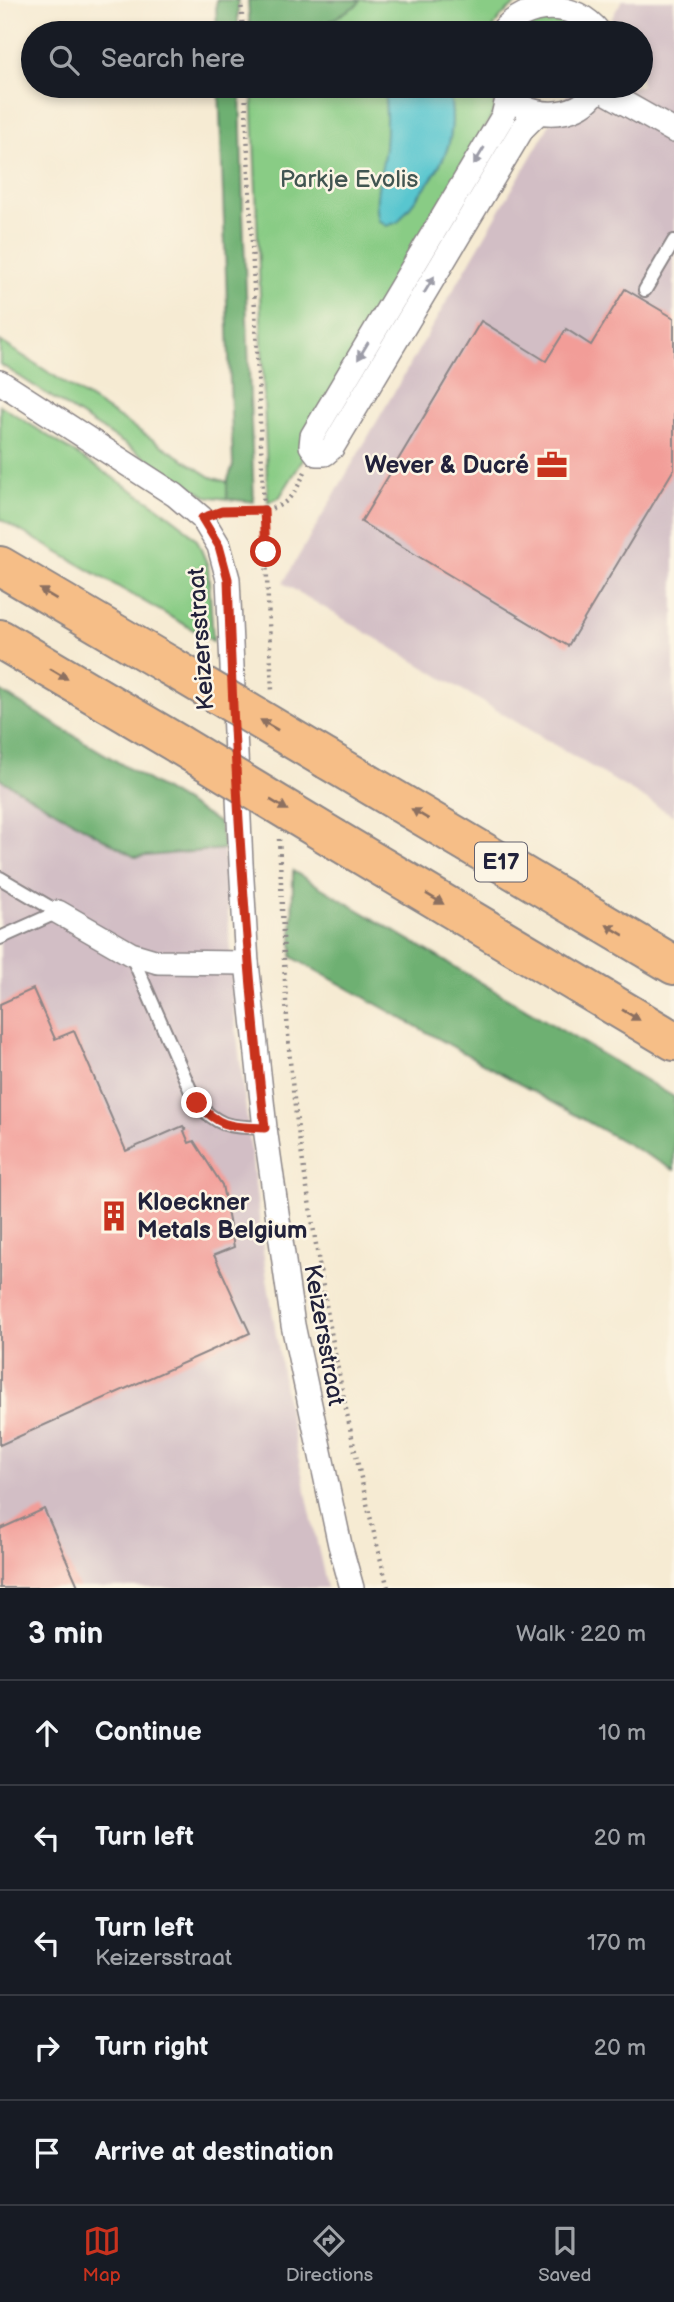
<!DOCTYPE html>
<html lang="en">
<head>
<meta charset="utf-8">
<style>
	:root { --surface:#171b24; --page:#20242c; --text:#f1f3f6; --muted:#9ea1a6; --line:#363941; --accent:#c8321e }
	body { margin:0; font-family:"Balsamiq Sans",sans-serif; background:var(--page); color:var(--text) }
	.stop { position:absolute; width:21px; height:21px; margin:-16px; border:5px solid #c8321e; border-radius:50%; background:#fff }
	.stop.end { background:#c8321e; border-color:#fff; box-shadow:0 2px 7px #0008 }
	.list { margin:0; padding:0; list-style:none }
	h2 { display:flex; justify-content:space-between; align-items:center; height:91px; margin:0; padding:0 28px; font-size:30px }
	h2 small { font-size:23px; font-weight:400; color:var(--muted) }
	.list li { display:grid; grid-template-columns:46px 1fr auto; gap:21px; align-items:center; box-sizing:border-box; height:105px; padding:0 28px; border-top:2px solid var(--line) }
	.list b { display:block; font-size:26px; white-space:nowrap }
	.list p { margin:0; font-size:23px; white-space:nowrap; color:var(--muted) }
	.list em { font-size:23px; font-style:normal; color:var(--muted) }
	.icon { flex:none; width:38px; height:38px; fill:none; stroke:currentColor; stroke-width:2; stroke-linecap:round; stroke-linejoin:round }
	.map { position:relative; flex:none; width:674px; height:1588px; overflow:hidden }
	.search { position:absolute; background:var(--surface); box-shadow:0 4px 10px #0003; left:21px; right:21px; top:21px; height:77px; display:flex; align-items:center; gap:18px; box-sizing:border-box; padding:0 24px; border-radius:38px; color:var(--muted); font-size:26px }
	.sheet { height:616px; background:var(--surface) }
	nav { display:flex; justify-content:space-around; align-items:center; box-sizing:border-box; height:98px; border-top:2px solid var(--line); background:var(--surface); font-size:19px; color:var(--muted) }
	nav a { display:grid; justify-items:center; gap:4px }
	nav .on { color:var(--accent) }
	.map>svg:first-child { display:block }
	.industrial { fill:#d2bec5 }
	.green { fill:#89cc85; stroke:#567760; stroke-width:2 }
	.forest { fill:#6eb072; stroke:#486956; stroke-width:2 }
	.water { fill:#59c6cf; stroke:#3e7485; stroke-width:2 }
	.building { fill:#f29d98 }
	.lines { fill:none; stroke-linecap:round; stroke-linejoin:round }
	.service-casing { stroke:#8c8687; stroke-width:16 }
	.minor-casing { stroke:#8c8687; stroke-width:26 }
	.motorway-casing { stroke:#8c8687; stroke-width:42 }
	.path { stroke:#8c8687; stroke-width:4.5; stroke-dasharray:2 5; stroke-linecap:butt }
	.service { stroke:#fff; stroke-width:12 }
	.minor { stroke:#fff; stroke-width:23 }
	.motorway { stroke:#f6be87; stroke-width:38 }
	.motorway-bridge-casing { stroke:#8c8687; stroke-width:42; stroke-linecap:butt }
	.motorway-bridge { stroke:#f6be87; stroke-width:38 }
	.oneway { fill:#9c9ca7 }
	.oneway2 { fill:#8c7061 }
	.route { stroke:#c8321e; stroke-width:9 }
	.labels { text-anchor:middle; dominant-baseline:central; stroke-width:5; stroke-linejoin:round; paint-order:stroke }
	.shield { fill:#fcf5e5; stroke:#63616e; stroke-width:2 }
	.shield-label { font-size:23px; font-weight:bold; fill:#22223b }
	.park-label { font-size:24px; fill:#415551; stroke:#fcf5e5 }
	.poi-label { font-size:24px; font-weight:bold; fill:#22223b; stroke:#fcf5e5; text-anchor:end }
	.street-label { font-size:24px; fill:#22223b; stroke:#fcf5e5 }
</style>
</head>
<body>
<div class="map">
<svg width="674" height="1588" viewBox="0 0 674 1588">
	<rect width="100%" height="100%" fill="#fcf5e5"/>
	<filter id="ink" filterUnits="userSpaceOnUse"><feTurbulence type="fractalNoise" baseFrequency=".0143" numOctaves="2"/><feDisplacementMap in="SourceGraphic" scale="14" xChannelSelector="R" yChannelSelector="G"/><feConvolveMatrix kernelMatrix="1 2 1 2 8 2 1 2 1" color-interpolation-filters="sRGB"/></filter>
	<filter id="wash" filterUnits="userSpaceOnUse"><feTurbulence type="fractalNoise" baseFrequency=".00686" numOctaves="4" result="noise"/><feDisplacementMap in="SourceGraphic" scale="28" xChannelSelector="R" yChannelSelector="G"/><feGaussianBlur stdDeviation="1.57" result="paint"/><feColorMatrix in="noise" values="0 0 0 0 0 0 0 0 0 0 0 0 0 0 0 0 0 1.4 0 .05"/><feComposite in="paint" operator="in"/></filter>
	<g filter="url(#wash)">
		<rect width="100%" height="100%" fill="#f6ebd3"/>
		<g class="industrial">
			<path d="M622,0H674V816L283,583L572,86H641V33H603Z"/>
			<path d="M0,779L135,857L224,849L234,1011L265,1266L289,1415L327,1588H0Z"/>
		</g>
		<g class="green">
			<path d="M360,0H523C508,9 498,17 491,33H284L322,26L358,4Z"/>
			<path d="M536,17C553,19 568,17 578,33H516L521,26Z"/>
			<path d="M252,86H491L495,110L306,455L279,498L268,502Z"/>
			<path d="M0,341L211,477L227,482V499L206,496L0,364Z"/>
			<path d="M0,405L154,504L182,525L197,540L208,566L213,641L0,519Z"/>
		</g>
		<g class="forest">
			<path d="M216,0H238V33H217Z"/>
			<path d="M248,0H360L358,4L322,26L284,33H250Z"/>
			<path d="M219,86H240L243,213L254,502L227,499V482L233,465Z"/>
			<path d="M0,691L219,823L224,849L135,857L0,779Z"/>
			<path d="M293,871L674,1097V1170L292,957Z"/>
		</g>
		<path class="water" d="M384,86H448C463,151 435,173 398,222L387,226L379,221C372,196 383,171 385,146C387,126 386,106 384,86Z"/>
		<g id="blocks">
			<g class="building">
				<path d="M625,289L674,318V469L568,646L361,522L481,321L546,361L566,329L591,345Z"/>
				<path d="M33,989L55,1039L74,1031L126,1151L183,1126L186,1130L184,1131L189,1143L194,1141L222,1185L234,1247L214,1255L250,1333L0,1445V1004Z"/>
				<path d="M44,1509L79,1588H0V1529Z"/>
			</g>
		</g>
	</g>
	<g filter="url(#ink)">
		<use href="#blocks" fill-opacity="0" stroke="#8c8687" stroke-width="2"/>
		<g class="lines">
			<g class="service-casing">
				<g id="service">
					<path d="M645,290L674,241"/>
					<path d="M0,878L58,912"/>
					<path d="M0,938L58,912"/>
					<path d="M131,954L196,1103C222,1129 230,1126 265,1128"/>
				</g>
			</g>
			<g class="minor-casing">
				<g id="minor">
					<path d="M500,33C527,0 575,0 600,33"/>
					<path d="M598,88L674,131"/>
					<path d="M508,95L503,116L312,436L311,446L317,454H325L332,448L523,128L538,113"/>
					<path d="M523,107C550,119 584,114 599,86"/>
					<path d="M0,382L175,495L202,518L219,546L228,579L241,863L247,963L265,1128L293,1325L340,1545L352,1588"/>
					<path d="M58,912L131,954L158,962L247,963"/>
				</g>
			</g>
			<g class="motorway-casing">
				<g id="motorway">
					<path d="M0,566L170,666"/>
					<path d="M0,639L178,744"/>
					<path d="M328,760L674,965"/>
					<path d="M335,839L674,1041"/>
				</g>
			</g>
			<g class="path">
				<path d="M241,0L243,33"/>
				<path d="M245,86L272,691"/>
				<path d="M223,511C244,511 277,515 291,496C297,489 301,480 305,472"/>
				<path d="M279,839C283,917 284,995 291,1072C296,1121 304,1171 312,1219C331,1344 356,1466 388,1588"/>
			</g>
			<use href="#service" class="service"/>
			<use href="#minor" class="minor"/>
			<use href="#motorway" class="motorway"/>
			<g class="motorway-bridge-casing">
				<g id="motorway-bridge">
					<path d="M170,666L328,760"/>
					<path d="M178,744L335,839"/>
				</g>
			</g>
			<use href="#motorway-bridge" class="motorway-bridge"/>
		</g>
		<defs><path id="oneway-solid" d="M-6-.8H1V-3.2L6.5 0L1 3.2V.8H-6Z" transform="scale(1.75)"/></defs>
		<g class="oneway">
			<use href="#oneway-solid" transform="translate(479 156) rotate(121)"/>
			<use href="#oneway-solid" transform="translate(429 285) rotate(-59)"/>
			<use href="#oneway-solid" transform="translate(363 351) rotate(121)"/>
		</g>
		<g class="oneway2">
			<use href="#oneway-solid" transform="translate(48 594) rotate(-149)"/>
			<use href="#oneway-solid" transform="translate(59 674) rotate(31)"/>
			<use href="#oneway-solid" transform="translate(269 725) rotate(-150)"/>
			<use href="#oneway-solid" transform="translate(279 805) rotate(31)"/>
			<use href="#oneway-solid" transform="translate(420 814) rotate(-149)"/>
			<use href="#oneway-solid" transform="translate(435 899) rotate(31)"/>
			<use href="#oneway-solid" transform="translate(615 930) rotate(-149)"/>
			<use href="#oneway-solid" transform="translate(631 1015) rotate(31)"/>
		</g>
	</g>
	<g class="lines" filter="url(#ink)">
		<path class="route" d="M197,1103C222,1129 231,1126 265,1128C244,945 234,762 228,579L219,546L202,518L222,511L264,510L266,552"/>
	</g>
	<defs>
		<g id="office-bare" transform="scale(2.415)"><path d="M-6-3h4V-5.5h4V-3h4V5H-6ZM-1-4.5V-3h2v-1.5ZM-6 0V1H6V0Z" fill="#c8321e" stroke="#fcf5e5" stroke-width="2.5" paint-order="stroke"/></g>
		<g id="building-bare" transform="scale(2.415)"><path d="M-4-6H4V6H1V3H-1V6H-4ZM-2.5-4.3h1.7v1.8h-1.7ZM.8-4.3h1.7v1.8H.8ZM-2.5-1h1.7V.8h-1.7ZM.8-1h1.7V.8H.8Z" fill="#c8321e" stroke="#fcf5e5" stroke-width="2.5" paint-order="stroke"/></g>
	</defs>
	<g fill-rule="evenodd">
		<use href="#office-bare" x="552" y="465"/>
		<use href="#building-bare" x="114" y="1216"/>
	</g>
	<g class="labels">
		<rect class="shield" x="475" y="842.5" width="52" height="39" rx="5"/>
		<g class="shield-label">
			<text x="501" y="862">E17</text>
		</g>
		<g class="park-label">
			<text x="349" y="179">Parkje Evolis</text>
		</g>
		<g class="poi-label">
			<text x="529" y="465">Wever &amp; Ducré</text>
			<text x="137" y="1202" text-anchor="start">Kloeckner<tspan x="137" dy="28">Metals Belgium</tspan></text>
		</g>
		<g class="street-label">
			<text transform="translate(201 639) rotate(-94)">Keizersstraat</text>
			<text transform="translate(324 1335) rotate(80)">Keizersstraat</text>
		</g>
	</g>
</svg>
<div class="stop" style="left:266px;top:552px"></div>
<div class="stop end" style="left:197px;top:1103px"></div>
<div class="search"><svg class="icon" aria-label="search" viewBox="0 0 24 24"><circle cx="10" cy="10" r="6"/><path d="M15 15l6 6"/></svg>Search here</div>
</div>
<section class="sheet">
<h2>3 min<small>Walk · 220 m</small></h2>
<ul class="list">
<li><svg class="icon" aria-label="ahead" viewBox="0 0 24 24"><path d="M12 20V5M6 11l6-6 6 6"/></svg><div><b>Continue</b></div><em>10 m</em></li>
<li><svg class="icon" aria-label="left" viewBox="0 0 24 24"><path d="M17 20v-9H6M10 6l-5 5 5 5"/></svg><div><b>Turn left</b></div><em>20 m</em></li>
<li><svg class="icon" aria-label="left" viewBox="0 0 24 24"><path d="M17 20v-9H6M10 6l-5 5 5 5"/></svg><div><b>Turn left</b><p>Keizersstraat</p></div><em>170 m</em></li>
<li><svg class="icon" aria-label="right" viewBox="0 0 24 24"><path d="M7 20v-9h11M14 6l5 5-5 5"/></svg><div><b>Turn right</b></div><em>20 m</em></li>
<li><svg class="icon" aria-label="arrive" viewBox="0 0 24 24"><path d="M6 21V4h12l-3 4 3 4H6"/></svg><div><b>Arrive at destination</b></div></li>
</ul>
</section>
<nav>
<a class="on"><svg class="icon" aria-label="map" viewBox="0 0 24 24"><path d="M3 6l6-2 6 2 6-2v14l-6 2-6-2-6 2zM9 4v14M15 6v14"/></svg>Map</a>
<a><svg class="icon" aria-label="directions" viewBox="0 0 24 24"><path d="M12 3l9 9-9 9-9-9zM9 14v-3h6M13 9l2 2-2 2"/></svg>Directions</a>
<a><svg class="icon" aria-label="saved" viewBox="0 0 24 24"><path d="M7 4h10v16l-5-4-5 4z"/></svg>Saved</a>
</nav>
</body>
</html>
